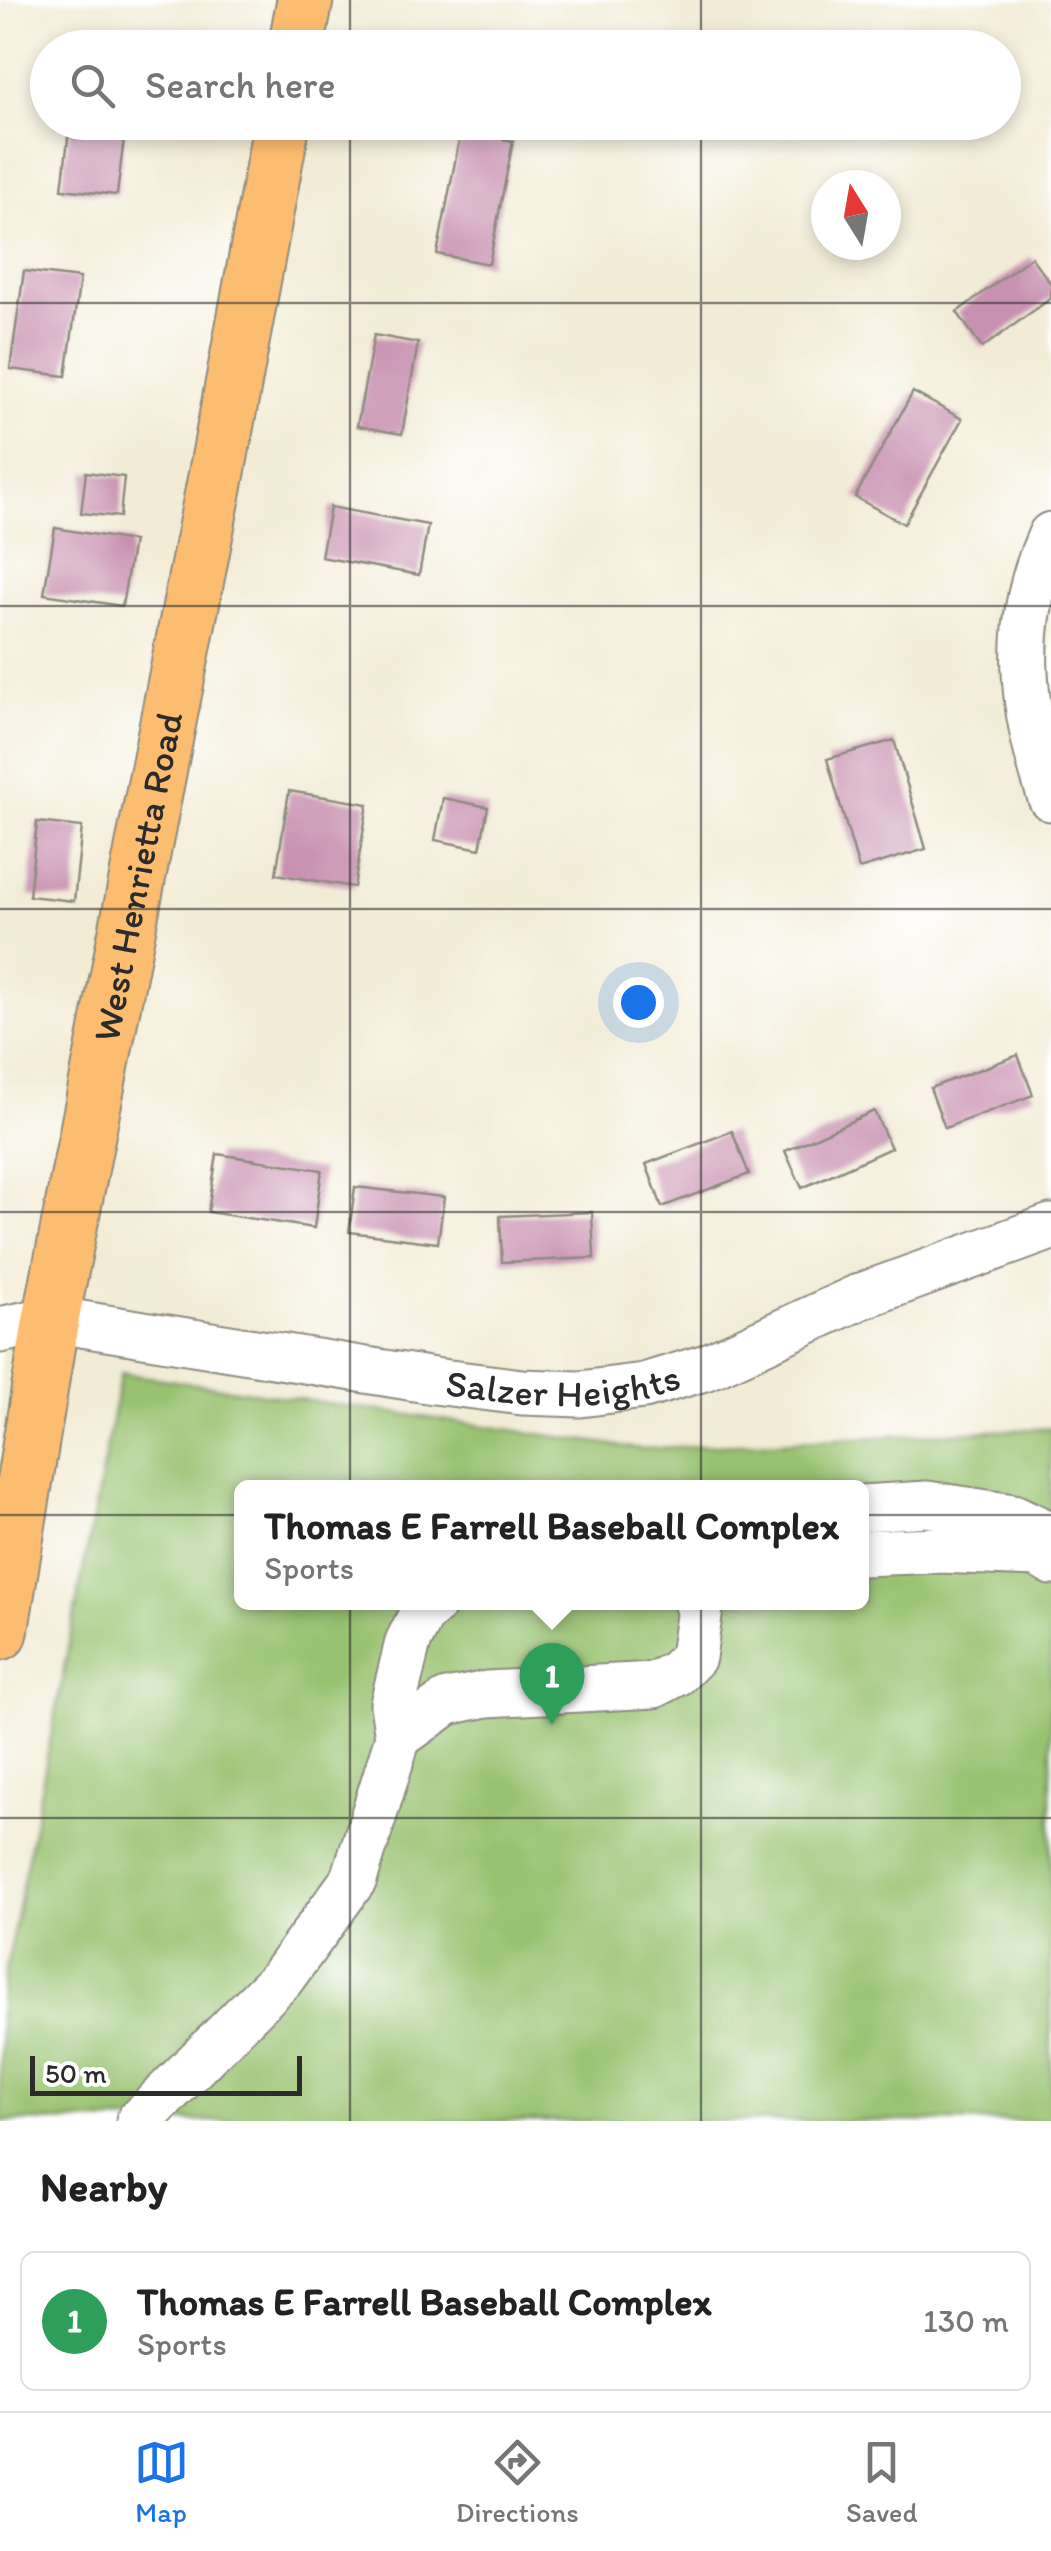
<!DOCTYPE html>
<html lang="en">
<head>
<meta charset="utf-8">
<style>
	:root { --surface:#fff; --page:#f2f2f2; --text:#222; --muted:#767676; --line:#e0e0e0; --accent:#1a73e8 }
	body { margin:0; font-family:Itim,sans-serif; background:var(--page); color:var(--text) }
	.compass { position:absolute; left:811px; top:170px; width:90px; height:90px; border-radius:50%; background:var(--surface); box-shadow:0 5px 15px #0003; rotate:349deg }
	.scale { position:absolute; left:30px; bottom:25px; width:272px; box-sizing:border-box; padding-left:10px; border:5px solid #2b2b2b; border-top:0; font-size:28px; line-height:35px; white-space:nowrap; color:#2b2b2b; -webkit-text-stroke:8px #fff; paint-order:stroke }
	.you { position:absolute; left:638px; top:1002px; width:35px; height:35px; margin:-25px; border:8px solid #fff; border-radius:50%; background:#1a73e8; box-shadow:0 0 0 15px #1a73e833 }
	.badge { display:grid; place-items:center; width:65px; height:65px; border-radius:50%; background:var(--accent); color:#fff; font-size:32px; font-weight:700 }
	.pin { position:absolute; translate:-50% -82px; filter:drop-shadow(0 2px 5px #0008) }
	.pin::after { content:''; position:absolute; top:52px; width:35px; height:30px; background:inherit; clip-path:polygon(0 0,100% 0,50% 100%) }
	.popup { position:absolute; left:234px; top:1480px; width:635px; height:130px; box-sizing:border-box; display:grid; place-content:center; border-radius:15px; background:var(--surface); filter:drop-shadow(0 2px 8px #0005); font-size:32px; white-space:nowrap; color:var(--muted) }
	.popup b { font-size:38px; color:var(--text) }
	.popup::after { content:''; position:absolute; left:50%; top:100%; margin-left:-20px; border:20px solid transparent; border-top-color:var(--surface) }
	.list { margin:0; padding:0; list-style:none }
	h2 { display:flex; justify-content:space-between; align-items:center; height:130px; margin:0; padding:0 40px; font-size:42px }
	h2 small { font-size:32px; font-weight:400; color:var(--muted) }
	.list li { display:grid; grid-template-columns:65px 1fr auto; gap:30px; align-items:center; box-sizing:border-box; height:140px; margin:0 20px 20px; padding:0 20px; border:2px solid var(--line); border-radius:15px }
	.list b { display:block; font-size:38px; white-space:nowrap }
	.list p { margin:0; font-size:32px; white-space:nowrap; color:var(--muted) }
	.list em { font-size:32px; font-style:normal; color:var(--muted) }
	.icon { flex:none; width:55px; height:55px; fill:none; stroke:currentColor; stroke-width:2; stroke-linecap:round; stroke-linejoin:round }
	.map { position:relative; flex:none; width:1051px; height:2121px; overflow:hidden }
	.search { position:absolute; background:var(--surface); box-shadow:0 5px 15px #0003; left:30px; right:30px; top:30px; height:110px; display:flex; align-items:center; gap:25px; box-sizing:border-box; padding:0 35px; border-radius:55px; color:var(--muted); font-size:38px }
	.sheet { height:290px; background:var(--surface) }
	nav { display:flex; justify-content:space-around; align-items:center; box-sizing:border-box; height:140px; border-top:2px solid var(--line); background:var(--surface); font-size:28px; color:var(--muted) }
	nav a { display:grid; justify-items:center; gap:5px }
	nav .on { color:var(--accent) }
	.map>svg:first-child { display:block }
	.green { fill:#98c26f; stroke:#62764d; stroke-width:2.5; fill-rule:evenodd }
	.building { fill:#c891b1 }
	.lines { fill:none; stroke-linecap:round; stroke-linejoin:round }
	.minor-casing { stroke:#8e8c80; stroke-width:49 }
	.major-casing { stroke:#8e8c80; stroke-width:59 }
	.minor { stroke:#fff; stroke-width:45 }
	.major { stroke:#fcbd6f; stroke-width:55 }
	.grid { fill:none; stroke:#2b2b2b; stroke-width:2.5; stroke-opacity:0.55 }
	.labels { text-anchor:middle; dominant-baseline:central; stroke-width:8; stroke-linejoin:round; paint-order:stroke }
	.street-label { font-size:38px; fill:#2b2b2b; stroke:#fff }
</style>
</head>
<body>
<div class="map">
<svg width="1051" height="2121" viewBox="0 0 1051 2121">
	<rect width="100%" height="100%" fill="#fff"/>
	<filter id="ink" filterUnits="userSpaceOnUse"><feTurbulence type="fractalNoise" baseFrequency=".01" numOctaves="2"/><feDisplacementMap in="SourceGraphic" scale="20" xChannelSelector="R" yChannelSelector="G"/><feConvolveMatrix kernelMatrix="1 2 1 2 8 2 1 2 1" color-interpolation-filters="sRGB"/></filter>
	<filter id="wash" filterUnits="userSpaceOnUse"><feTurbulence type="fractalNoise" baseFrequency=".0048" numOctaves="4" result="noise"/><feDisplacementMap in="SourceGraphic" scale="40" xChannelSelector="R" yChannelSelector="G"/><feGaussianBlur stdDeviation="2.25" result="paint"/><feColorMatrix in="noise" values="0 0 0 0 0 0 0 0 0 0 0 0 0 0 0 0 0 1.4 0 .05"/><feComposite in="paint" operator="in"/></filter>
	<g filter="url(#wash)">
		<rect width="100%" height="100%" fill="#f2ecd6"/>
		<path class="green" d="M121,1373L641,1449L1051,1428V2121H0V2001ZM242,1488H862V1602H242Z"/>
		<g id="blocks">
			<g class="building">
				<path d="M70,122H126L117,195L62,189Z"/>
				<path d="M461,131L513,141L489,264L437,254Z"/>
				<path d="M1031,257L1051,284V298L982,348L957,312Z"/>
				<path d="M24,271L80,278L66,376L10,369Z"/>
				<path d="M374,335L418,343L402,434L357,426Z"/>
				<path d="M913,392L962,419L904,524L855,497Z"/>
				<path d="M86,472L124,477L120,517L81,513Z"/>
				<path d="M330,507L428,525L419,575L321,557Z"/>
				<path d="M55,528L133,541L122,606L44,594Z"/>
				<path d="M894,740L926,849L859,869L827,759Z"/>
				<path d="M289,791L368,804L354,887L276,874Z"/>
				<path d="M443,798L488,807L480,849L435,840Z"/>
				<path d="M37,822L82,827L74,901L29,896Z"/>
				<path d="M1018,1055L1033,1095L945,1128L930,1088Z"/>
				<path d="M874,1111L891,1148L802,1188L785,1151Z"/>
				<path d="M732,1131L749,1174L662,1207L646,1164Z"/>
				<path d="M217,1154L322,1170L314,1228L208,1212Z"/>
				<path d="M355,1187L444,1197L438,1243L349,1232Z"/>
				<path d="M592,1212L594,1258L502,1262L500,1216Z"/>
			</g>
		</g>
	</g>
	<g filter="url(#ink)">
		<use href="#blocks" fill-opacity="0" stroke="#8e8c80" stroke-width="2.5"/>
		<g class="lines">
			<g class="minor-casing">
				<g id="minor">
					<path d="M1051,535C1011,622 1021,710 1051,798"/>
					<path id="s1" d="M0,1330L51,1319L434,1381L522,1392L580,1394L644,1386L707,1367L859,1297L1051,1227"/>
					<path d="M862,1508L927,1504L1013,1517L1051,1535"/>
					<path d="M862,1553L939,1550L1038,1554L1051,1562"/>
					<path d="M398,1737L447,1702L487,1694L654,1685L677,1673L693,1657L700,1609L696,1602"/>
					<path d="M139,2121L281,1979L354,1879L398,1737L393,1704L408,1642L422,1614L435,1602"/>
				</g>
			</g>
			<g class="major-casing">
				<g id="major">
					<path d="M296,48L305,0"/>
					<path id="s2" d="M0,1632L51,1319L216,477L282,122"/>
				</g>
			</g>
			<use href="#minor" class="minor"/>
			<use href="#major" class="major"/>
		</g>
	</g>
	<path class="grid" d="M350,0V48M701,0V48M350,122V2121M701,122V2121M0,303H1051M0,606H1051M0,909H1051M0,1212H1051M0,1515H1051M0,1818H1051"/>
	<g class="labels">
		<g class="street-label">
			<text stroke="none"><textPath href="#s2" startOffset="768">West Henrietta Road</textPath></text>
			<text stroke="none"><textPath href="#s1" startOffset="570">Salzer Heights</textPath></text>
		</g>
	</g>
</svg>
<svg class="compass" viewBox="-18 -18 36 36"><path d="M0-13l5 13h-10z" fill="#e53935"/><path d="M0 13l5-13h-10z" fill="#767676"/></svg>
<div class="scale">50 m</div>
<div class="you"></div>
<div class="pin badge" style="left:552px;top:1725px;background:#2e9e5b">1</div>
<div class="popup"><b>Thomas E Farrell Baseball Complex</b>Sports</div>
<div class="search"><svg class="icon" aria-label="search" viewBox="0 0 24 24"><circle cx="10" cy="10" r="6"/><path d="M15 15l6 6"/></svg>Search here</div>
</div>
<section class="sheet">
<h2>Nearby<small></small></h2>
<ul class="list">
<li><span class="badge" style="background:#2e9e5b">1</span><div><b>Thomas E Farrell Baseball Complex</b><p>Sports</p></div><em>130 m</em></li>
</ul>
</section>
<nav>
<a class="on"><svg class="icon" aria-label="map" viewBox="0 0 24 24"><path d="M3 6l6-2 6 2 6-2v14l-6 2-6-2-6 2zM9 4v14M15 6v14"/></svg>Map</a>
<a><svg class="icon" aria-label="directions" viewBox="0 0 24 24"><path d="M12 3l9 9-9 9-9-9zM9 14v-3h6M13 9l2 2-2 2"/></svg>Directions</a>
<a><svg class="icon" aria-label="saved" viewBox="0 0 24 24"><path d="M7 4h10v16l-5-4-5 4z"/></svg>Saved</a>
</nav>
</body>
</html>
